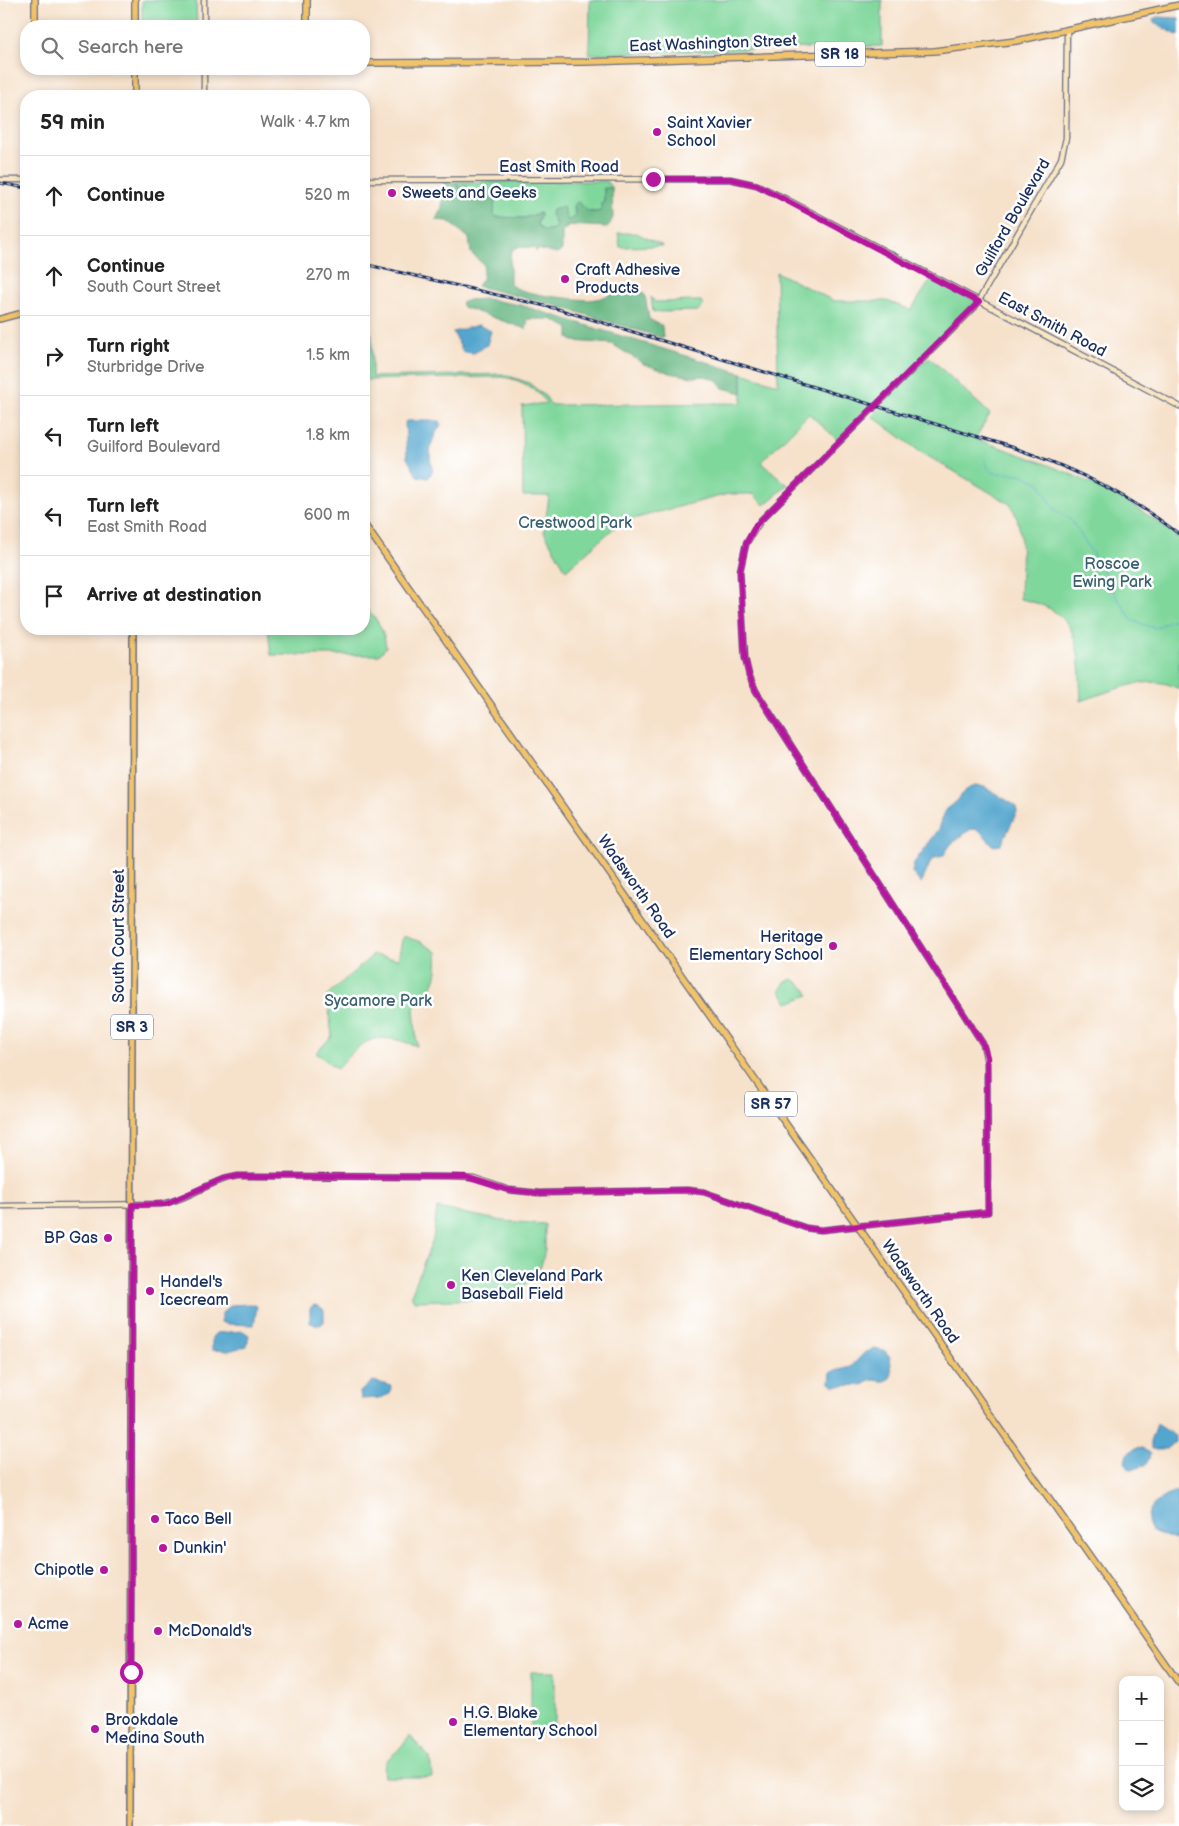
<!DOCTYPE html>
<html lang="en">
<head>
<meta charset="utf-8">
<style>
	:root { --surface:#fff; --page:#f2f2f2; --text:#222; --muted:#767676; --line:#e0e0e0 }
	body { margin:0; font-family:"Balsamiq Sans",sans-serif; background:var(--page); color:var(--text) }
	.controls { position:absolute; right:15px; bottom:15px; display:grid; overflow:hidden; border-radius:10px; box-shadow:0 2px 8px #0003 }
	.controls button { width:45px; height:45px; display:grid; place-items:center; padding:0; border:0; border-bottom:1px solid var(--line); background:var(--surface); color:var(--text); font:25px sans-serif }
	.stop { position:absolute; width:15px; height:15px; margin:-11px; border:4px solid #b5179e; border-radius:50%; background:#fff }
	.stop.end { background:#b5179e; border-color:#fff; box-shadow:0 1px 5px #0008 }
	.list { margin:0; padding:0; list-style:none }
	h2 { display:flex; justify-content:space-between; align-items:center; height:65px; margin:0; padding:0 20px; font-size:21px }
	h2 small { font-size:16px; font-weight:400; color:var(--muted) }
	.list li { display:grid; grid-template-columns:32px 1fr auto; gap:15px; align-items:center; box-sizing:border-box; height:80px; padding:0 20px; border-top:1px solid var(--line) }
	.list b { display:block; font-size:19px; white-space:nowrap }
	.list p { margin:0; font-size:16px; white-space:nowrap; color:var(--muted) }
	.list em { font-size:16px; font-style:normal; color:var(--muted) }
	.icon { flex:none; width:28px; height:28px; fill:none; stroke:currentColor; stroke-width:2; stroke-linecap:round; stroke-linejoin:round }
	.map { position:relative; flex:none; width:1179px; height:1826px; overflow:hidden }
	.search { position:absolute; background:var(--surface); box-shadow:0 2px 8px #0003; left:20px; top:20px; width:350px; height:55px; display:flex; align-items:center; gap:12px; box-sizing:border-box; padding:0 18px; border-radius:20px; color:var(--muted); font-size:19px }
	.panel { position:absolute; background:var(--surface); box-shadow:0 2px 8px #0003; left:20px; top:90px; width:350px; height:545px; border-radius:20px }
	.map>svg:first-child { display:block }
	.green { fill:#7fd79b; stroke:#4d837c }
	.forest { fill:#67b883; stroke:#417470 }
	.water { fill:#52a6ce; stroke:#366a96 }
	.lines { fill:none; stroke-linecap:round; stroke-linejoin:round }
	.stream { stroke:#52a6ce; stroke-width:1 }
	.secondary-casing { stroke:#686d84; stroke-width:7 }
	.primary-casing { stroke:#686d84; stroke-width:8 }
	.highway-casing { stroke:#686d84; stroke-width:8 }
	.secondary { stroke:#f9e7c3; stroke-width:4.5 }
	.primary { stroke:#f1c36a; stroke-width:5 }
	.highway { stroke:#f1c36a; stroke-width:5.5 }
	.rail-casing { stroke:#1b2f5e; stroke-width:3 }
	.rail { stroke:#fff; stroke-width:1; stroke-dasharray:4; stroke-linecap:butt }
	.route { stroke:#b5179e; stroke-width:6 }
	.poi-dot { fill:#b5179e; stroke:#fff; stroke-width:2 }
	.labels { text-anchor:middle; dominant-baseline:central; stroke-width:5; stroke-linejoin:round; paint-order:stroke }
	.shield { fill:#fff; stroke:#5f6d8e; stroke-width:1 }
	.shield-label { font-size:15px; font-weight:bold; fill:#1b2f5e }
	.street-label { font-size:16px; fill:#1b2f5e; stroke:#fff }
	.poi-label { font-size:16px; fill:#1b2f5e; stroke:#fff; text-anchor:start }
	.park-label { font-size:16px; fill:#396170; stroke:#fff }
</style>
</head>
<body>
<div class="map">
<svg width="1179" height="1826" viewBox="0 0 1179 1826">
	<rect width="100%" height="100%" fill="#fff"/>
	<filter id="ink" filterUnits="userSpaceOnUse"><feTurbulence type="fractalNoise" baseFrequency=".02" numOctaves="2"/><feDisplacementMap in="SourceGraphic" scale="10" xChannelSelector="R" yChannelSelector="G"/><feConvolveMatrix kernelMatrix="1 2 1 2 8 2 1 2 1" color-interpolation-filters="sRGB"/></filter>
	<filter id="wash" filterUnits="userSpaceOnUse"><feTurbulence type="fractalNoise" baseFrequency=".0096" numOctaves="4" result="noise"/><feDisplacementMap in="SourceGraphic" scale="20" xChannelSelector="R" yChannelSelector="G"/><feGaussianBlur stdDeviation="1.12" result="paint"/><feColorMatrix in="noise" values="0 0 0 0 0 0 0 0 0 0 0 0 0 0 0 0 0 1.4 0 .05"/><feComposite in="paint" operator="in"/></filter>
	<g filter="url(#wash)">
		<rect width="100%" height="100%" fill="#f6e1ca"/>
		<g class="green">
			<path d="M142,0H196L197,26H142Z"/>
			<path d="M590,0H882V46L589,54Z"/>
			<path d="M606,181L612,188L604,189V203L601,211C590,213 586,212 580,203L574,205L575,219L553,221L556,224L554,229L543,231L537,224L541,216L540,213L524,218L496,217L470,199L459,188L457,182Z"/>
			<path d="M618,233H636L663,246L620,247Z"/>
			<path d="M776,272L834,301H887L911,310L932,278L978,302L838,440L809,414L761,462L788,485L764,505L753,494H728L621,522L566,570L544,532L549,496H523L522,406L547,403C535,388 522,380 503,377L364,380V318L372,335V377L503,374L529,383L546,397L551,405L742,403V373L778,384Z"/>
			<path d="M651,297L655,302L701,301L703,305L699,311L653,312Z"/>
			<path d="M929,357L990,414L975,439C1048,463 1119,489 1179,538V689C1151,672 1109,692 1081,701C1078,648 1083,611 1020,599C1020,569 1027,529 1010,504L919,451L872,416Z"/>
			<path d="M364,608C376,614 385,633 386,647L379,655H271L268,629H364Z"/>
			<path d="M403,936L421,942L437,952C439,981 433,988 414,1008L417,1046C375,1031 365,1037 337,1069L316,1053L332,1036L327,995L373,955L398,959Z"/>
			<path d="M793,979L807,990L809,995L788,1003L780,990L786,981Z"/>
			<path d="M437,1208L503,1221L545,1224V1250L541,1266L534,1277L515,1293L505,1298L490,1299L414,1301L411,1295L433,1239Z"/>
			<rect x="531" y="1672" width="24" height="61"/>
			<path d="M410,1736L430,1758L432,1777H384C381,1762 387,1760 396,1752C401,1747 406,1741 410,1736Z"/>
		</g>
		<g class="forest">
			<path d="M444,182H457L459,188L466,186L470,199H495L494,214L496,217L524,218L540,213L537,224L543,231L554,229L556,224L551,214L552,210L563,207L567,219L570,220L576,216L574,205L577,202C588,208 584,215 601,211V203L604,202V188H612L613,218L608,227L567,225L568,227L562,231V250L557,254L538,249L536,252L535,248L519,247L513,249L510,255V284C519,295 574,299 589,300C606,299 618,290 634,285L645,295L649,319L662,326L663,338L554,305L477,286L482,279L484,265L471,253L469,238L448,221L435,220C446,210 441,196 444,182Z"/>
			<path d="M486,299L520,305L742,373V393L723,388L717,380L705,376L693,377L670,373L644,364L612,344L573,341L569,338V328L551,319H528L526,329L463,307L461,303L469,300Z"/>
		</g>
		<g class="water">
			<path d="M1157,17L1179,18V36L1154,23L1153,19Z"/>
			<path d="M478,325L491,331L487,345L474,353L463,352L453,332Z"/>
			<path d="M408,421H440L441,425C431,439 427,454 433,471L428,478L417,476L407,458L405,422Z"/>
			<path d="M974,786L985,787L1016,806L1017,812L1001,845L994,846L979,830L971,829L951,844L943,856L932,859L921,884L912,872L914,863L939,829L945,811L957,801L965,790Z"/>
			<path d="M250,1304L257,1306L254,1325L226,1324L221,1322V1314L231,1305Z"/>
			<path d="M313,1305L319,1306L324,1310V1322L321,1325L310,1323V1308Z"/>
			<path d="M243,1331L249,1335L247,1346L228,1351L212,1350V1337L216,1333Z"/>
			<path d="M874,1349L885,1351L890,1357L892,1374C887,1385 881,1380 872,1380L863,1385L834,1386L830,1383L831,1372L851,1367L864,1353Z"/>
			<path d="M373,1381L391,1386L390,1394L379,1398L361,1399L360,1392Z"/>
			<path d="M1157,1424L1175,1436V1442L1167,1449H1151V1439Z"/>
			<path d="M1141,1447L1150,1454C1149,1466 1139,1469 1129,1469L1125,1462L1127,1454L1136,1448Z"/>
			<path d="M1179,1490V1544L1175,1540L1152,1531C1138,1508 1162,1498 1179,1490Z"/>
		</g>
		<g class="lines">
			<path class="stream" d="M985,460L988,468L994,473L1020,474L1040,483L1055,510L1071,520L1103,570L1116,596L1133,621L1155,628L1171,620L1179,619"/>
		</g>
	</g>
	<g filter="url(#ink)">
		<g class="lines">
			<g class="secondary-casing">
				<g id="secondary">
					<path d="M204,0V26"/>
					<path d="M204,96V69"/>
					<path d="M0,180H26"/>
					<path d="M364,180L730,179L757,185L786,199L1179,406"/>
					<path d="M0,1206L161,1204C188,1200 210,1180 237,1176L448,1177L474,1178L509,1190L539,1193L687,1190L704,1192L806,1228L821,1230L988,1212L987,1063L983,1044L756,691L749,675L745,658L740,571L746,544L761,520L975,307L1061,159L1066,138L1067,30"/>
				</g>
			</g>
			<g class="primary-casing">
				<g id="primary">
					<path d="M0,319L26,312"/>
					<path d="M130,1826L133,629"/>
				</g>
			</g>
			<g class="highway-casing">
				<g id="highway">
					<path d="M35,0V26"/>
					<path d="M135,0V26"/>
					<path d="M307,0V26"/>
					<path d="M364,63L585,62L934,51L1016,41L1179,5"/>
					<path d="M135,69V96"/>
					<path d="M364,524L1179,1683"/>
				</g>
			</g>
			<use href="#secondary" class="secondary"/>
			<use href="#primary" class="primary"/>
			<use href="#highway" class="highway"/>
			<g class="rail-casing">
				<g id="rail">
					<path d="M0,183L26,188"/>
					<path d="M364,264L558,309L1014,448C1074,468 1129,495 1179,534"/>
				</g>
			</g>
			<use href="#rail" class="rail"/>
		</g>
	</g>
	<g class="lines" filter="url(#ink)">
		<path class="route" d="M131,1672L132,1205L166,1204L223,1179L237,1176L466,1177L508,1190L539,1193L687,1190L704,1192L806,1228L821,1230L988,1212L987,1057L983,1044L756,691L749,675L745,658L740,571L746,544L756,525L979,302L757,185L730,179H653"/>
	</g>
	<g class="poi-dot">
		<circle cx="657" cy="132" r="5"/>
		<circle cx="392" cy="193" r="5"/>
		<circle cx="565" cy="279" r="5"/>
		<circle cx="833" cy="946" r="5"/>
		<circle cx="108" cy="1238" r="5"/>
		<circle cx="451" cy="1285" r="5"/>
		<circle cx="150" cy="1291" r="5"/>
		<circle cx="155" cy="1519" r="5"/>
		<circle cx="163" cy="1548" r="5"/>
		<circle cx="104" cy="1570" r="5"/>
		<circle cx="18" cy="1624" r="5"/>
		<circle cx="158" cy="1631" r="5"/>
		<circle cx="453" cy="1722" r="5"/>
		<circle cx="95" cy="1729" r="5"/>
	</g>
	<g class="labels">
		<g class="shield">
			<rect x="815" y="41.5" width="50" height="25" rx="4"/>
			<rect x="111" y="1014.5" width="42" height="25" rx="4"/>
			<rect x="745" y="1091.5" width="52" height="25" rx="4"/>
		</g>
		<g class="shield-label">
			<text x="840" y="54">SR 18</text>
			<text x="132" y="1027">SR 3</text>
			<text x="771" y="1104">SR 57</text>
		</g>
		<g class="street-label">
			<text transform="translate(713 44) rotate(-2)">East Washington Street</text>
			<text x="559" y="167">East Smith Road</text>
			<text transform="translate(1013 218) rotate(-60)">Guilford Boulevard</text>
			<text transform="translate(1052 325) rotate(28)">East Smith Road</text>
			<text transform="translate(636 887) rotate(55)">Wadsworth Road</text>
			<text transform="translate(119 936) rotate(-90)">South Court Street</text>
			<text transform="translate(920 1292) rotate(55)">Wadsworth Road</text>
		</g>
		<g class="poi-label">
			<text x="667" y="123">Saint Xavier<tspan x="667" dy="18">School</tspan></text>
			<text x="402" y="193">Sweets and Geeks</text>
			<text x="575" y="270">Craft Adhesive<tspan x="575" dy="18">Products</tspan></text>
			<text x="823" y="937" text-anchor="end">Heritage<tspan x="823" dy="18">Elementary School</tspan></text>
			<text x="98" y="1238" text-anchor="end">BP Gas</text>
			<text x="461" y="1276">Ken Cleveland Park<tspan x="461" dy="18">Baseball Field</tspan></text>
			<text x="160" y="1282">Handel's<tspan x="160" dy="18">Icecream</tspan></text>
			<text x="165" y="1519">Taco Bell</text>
			<text x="173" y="1548">Dunkin'</text>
			<text x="94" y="1570" text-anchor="end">Chipotle</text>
			<text x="28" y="1624">Acme</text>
			<text x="168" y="1631">McDonald's</text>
			<text x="463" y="1713">H.G. Blake<tspan x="463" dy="18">Elementary School</tspan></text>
			<text x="105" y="1720">Brookdale<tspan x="105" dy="18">Medina South</tspan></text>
		</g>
		<g class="park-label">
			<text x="575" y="523">Crestwood Park</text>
			<text x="1112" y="564">Roscoe<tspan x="1112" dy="18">Ewing Park</tspan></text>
			<text x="378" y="1001">Sycamore Park</text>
		</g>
	</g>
</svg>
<div class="controls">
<button>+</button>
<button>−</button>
<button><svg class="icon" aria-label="layers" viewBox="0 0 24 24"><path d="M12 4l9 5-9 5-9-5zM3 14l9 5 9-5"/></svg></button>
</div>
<div class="stop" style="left:131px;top:1672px"></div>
<div class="stop end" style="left:653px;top:179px"></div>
<div class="search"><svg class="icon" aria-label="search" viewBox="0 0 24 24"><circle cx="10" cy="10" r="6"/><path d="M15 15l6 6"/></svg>Search here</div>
<section class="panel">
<h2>59 min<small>Walk · 4.7 km</small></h2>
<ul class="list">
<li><svg class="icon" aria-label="ahead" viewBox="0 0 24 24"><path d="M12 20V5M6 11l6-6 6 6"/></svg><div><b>Continue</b></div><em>520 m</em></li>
<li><svg class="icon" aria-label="ahead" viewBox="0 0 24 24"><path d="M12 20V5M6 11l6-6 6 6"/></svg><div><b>Continue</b><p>South Court Street</p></div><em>270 m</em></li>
<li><svg class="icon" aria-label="right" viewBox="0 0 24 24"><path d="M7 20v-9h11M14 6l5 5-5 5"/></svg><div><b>Turn right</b><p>Sturbridge Drive</p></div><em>1.5 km</em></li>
<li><svg class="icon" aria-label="left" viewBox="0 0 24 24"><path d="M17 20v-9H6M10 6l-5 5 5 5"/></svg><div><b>Turn left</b><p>Guilford Boulevard</p></div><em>1.8 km</em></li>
<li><svg class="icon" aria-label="left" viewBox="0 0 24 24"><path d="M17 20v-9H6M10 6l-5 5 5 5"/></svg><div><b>Turn left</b><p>East Smith Road</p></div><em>600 m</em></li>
<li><svg class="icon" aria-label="arrive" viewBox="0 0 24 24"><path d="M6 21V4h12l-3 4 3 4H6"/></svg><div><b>Arrive at destination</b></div></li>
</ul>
</section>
</div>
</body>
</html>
